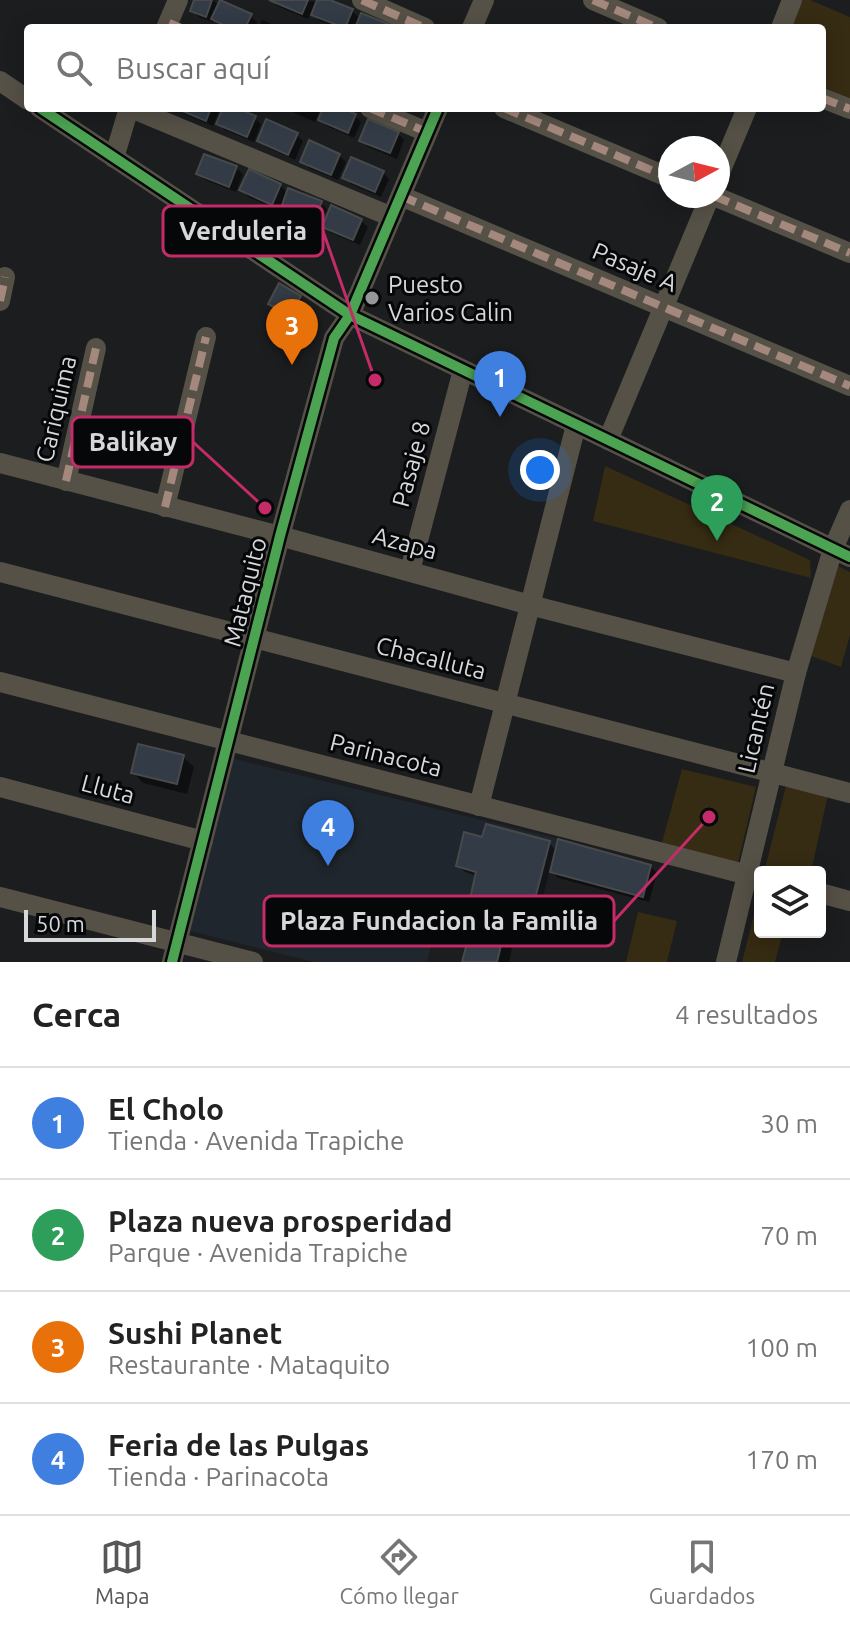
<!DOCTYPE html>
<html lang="es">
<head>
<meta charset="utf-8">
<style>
	:root { --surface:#fff; --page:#f6f6f6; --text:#222; --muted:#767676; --line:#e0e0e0; --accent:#565758 }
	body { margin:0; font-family:Ubuntu,sans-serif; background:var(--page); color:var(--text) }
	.controls { position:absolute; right:24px; bottom:24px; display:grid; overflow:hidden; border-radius:8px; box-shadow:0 4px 20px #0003 }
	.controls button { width:72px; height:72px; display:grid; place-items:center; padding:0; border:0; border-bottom:2px solid var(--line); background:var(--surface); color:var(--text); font:40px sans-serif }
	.compass { position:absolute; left:658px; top:136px; width:72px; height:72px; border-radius:50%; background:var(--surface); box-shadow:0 4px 20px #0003; rotate:83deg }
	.scale { position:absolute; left:24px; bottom:20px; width:132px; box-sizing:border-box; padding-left:8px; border:4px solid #d6d8da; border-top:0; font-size:22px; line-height:28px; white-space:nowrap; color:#d6d8da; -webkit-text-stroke:6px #060708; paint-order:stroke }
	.you { position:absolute; left:540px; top:470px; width:28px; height:28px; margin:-20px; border:6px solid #fff; border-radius:50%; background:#1a73e8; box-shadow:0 0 0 12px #1a73e833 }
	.badge { display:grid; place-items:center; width:52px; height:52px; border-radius:50%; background:var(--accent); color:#fff; font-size:26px; font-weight:700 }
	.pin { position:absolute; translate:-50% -66px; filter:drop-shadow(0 2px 4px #0008) }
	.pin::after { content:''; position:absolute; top:42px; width:28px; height:24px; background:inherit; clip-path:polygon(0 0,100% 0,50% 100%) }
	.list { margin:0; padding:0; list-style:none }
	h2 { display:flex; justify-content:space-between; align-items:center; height:104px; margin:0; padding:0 32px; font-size:34px }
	h2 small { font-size:26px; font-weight:400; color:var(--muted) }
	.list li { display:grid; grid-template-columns:52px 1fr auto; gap:24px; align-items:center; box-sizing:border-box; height:112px; padding:0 32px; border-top:2px solid var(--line) }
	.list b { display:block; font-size:30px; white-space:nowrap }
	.list p { margin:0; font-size:26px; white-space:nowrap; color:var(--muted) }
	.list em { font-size:26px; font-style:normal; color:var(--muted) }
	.icon { flex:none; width:44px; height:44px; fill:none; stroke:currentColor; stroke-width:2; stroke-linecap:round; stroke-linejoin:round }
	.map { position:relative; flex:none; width:850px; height:962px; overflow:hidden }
	.search { position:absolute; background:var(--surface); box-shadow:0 4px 20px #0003; left:24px; right:24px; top:24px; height:88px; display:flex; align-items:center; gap:20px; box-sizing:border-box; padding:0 28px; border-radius:8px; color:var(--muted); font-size:30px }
	.sheet { height:552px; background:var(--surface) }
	nav { display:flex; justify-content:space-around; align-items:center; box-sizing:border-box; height:112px; border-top:2px solid var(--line); background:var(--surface); font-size:22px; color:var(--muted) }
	nav a { display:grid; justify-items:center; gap:4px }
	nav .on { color:var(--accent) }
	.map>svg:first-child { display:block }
	.built { fill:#20262d }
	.green { fill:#362b13 }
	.shadow { fill:#0007 }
	.building { fill:#323b46; stroke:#48494b; stroke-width:2 }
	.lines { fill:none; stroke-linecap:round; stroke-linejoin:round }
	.minor { stroke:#565147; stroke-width:20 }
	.quiet { stroke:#a5887d; stroke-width:8; stroke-dasharray:16 8; stroke-linecap:butt }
	.cycleway-casing { stroke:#060708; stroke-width:15 }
	.cycleway { stroke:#4ca352; stroke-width:10 }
	.poi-dot { fill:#959799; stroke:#060708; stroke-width:3 }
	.labels { text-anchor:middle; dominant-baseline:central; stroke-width:6; stroke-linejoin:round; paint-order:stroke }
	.street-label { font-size:24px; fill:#d6d8da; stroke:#060708 }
	.poi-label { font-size:24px; fill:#d6d8da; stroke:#060708; text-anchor:start }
	.leader { fill:none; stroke:#c42b68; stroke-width:3 }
	.callout-dot { fill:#c42b68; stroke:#060708; stroke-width:3 }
	.callout { fill:#060708; stroke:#c42b68; stroke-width:3 }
	.callout-label { font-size:26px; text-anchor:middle; font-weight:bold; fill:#d6d8da }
</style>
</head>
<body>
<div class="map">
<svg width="850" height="962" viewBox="0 0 850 962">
	<rect width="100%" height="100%" fill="#1b1d1f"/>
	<path class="built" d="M231,758L558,839L533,939L439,916L427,962H314L189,931Z"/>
	<g class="green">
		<path d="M802,0H810L850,17V106L822,92V28H788Z"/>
		<path d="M605,466L810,560L811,578L593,521Z"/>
		<path d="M838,566L850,572V635L841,667L811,656Z"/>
		<path d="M682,769L756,787L737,867L661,846Z"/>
		<path d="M788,778L829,790L811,872H764Z"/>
		<path d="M760,890V932H783L775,962H742Z"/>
		<path d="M638,912L677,921L667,962H626Z"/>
	</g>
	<g class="shadow">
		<path d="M196,0H213L219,6L250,16L257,22L254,28H226L214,19L213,22L199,17L192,10Z"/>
		<path d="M271,0L319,2L325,0L351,10L361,20L394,28H338L320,21L311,12L308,19L277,6Z"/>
		<path d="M262,20L281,28H259Z"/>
		<path d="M177,108H220L213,126L184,114Z"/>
		<path d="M226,108L254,118L261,124L254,142L225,130L219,124Z"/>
		<path d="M284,108H321L315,122Z"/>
		<path d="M325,108H336L355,116L361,122L354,138L327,126L320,120Z"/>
		<path d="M398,133L404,140L397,159L368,147L361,141Z"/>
		<path d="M297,135L303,141L295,160L266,147L260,141Z"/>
		<path d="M339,155L346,162L338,180L309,168L302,161Z"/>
		<path d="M236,168L243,174L236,192L205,180L199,174Z"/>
		<path d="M382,172L389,179L381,197L351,184L344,177Z"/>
		<path d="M280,185L288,194L320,203L327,209L322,222L326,223L332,208L361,221L368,227L360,245L331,233L322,224L321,226L290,214L281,205L279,210L248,197L242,190Z"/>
		<path d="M300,297L307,304L298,321L271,304Z"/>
		<path d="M183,757L194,767L187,794L143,783L133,772Z"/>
		<path d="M483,840L549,843L557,851L650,866L657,873L649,902L558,878L550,870L535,928L477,914L470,907L477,876L465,872L458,865Z"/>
		<path d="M502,938L512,949L509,962H464Z"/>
	</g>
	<g class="building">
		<path d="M194,0H212L206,17L190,11Z"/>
		<path d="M220,0L252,14L245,28H230L211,19Z"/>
		<path d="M269,0H308L302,14Z"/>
		<path d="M317,0H330L353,9L345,28L311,15Z"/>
		<path d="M361,13L396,27L395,28H355Z"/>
		<path d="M175,108H211L206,121Z"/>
		<path d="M223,108H236L256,116L247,137L216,124Z"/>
		<path d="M323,108H341L356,114L348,133L318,120Z"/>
		<path d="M266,119L298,133L288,155L257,141Z"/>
		<path d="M368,119L399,132L390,153L359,141Z"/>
		<path d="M309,140L340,154L331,175L300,162Z"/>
		<path d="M204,154L237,166L229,187L196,174Z"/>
		<path d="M351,157L384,171L375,192L342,178Z"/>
		<path d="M249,169L281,184L272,205L239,190Z"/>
		<path d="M288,188L322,201L314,221L281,208Z"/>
		<path d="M331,205L362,219L353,240L322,227Z"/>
		<path d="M279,283L301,296L291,316L268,304Z"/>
		<path d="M138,744L184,755L177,784L131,773Z"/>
		<path d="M486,824L550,841L529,922L468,908L476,872L456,866L464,832L482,837Z"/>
		<path d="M558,839L651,865L643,897L550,872Z"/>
		<path d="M471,928L503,937L497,962H462Z"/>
	</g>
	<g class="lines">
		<g class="minor">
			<path d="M362,0L425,28"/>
			<path d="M593,0L658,28"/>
			<path d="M166,28L178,0"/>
			<path d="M472,28L484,0"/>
			<path d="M781,28L792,0"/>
			<path d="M0,81L28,100"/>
			<path d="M822,98L850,109"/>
			<path d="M40,108L350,315L850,557"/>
			<path d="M131,108L392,217"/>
			<path d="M370,108L427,132"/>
			<path d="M504,108L670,178"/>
			<path d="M114,158L129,108"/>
			<path d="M718,177L747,108"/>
			<path d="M401,196L850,386"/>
			<path d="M714,196L850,253"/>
			<path d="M0,301L5,277"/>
			<path d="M608,440L710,196"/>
			<path d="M0,463L280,536L530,605L796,673"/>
			<path d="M66,481L96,348"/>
			<path d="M165,507L206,337"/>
			<path d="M410,571L463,370"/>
			<path d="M0,572L850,793"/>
			<path d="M0,682L760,878"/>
			<path d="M0,787L203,841"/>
			<path d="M479,806L576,425"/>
			<path d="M820,893L850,901"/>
			<path d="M0,897L253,962"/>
			<path d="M172,962L280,536L334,338L350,315L438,108"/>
			<path d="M726,962L796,673L833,549L850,510"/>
		</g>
		<g class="quiet">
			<path d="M362,0L425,28"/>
			<path d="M593,0L658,28"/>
			<path d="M169,23L181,28"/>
			<path d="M822,98L850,109"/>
			<path d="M370,108L427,132"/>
			<path d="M504,108L670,178"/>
			<path d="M401,196L850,386"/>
			<path d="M714,196L850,253"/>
			<path d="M0,301L5,277"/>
			<path d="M66,481L96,348"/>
			<path d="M165,507L206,337"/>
		</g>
		<g class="cycleway-casing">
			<g id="cycleway">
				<path d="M40,108L350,315L850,557"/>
				<path d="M172,962L280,536L334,338L350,315L438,108"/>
			</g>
		</g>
		<use href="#cycleway" class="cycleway"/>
	</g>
	<circle class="poi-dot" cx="372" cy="298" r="8"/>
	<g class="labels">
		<g class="street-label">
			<text transform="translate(635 267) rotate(23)">Pasaje A</text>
			<text transform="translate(56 409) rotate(-77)">Cariquima</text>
			<text transform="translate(411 464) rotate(-75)">Pasaje 8</text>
			<text transform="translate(405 543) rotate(15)">Azapa</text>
			<text transform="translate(245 592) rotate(-76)">Mataquito</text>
			<text transform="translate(431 658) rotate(14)">Chacalluta</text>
			<text transform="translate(756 728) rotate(-77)">Licantén</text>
			<text transform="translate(386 755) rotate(14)">Parinacota</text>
			<text transform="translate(108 789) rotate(15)">Lluta</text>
		</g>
		<g class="poi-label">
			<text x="388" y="284">Puesto<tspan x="388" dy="28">Varios Calin</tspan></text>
		</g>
	</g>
	<path class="leader" d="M375 380L323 231M265 508L193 442M709 817L614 921"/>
	<g class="callout-dot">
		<circle cx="375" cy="380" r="8"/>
		<circle cx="265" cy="508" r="8"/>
		<circle cx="709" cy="817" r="8"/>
	</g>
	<g class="callout">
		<rect x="163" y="206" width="160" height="50" rx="8"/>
		<rect x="72" y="417" width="121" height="50" rx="8"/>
		<rect x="264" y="896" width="350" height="50" rx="8"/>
	</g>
	<g class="callout-label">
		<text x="243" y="240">Verduleria</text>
		<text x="133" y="451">Balikay</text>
		<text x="439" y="930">Plaza Fundacion la Familia</text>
	</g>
</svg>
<div class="controls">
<button><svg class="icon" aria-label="layers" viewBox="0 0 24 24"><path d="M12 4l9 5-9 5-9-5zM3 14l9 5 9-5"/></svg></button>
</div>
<svg class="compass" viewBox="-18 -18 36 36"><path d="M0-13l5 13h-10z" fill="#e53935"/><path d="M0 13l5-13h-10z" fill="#767676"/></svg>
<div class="scale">50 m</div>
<div class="you"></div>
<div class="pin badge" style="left:500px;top:417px;background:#3f7fe0">1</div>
<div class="pin badge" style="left:717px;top:541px;background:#2e9e5b">2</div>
<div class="pin badge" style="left:292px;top:365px;background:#e8710a">3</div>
<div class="pin badge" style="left:328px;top:866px;background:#3f7fe0">4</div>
<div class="search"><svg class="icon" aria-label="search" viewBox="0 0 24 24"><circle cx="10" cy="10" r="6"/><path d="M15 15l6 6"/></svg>Buscar aquí</div>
</div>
<section class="sheet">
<h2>Cerca<small>4 resultados</small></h2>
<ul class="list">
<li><span class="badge" style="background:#3f7fe0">1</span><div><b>El Cholo</b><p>Tienda · Avenida Trapiche</p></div><em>30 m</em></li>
<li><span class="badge" style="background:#2e9e5b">2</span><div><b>Plaza nueva prosperidad</b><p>Parque · Avenida Trapiche</p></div><em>70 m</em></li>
<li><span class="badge" style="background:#e8710a">3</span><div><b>Sushi Planet</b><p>Restaurante · Mataquito</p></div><em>100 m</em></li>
<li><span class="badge" style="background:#3f7fe0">4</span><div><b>Feria de las Pulgas</b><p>Tienda · Parinacota</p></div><em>170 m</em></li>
</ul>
</section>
<nav>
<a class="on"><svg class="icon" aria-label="map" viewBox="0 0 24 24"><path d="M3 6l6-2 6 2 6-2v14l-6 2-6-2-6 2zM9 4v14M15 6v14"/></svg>Mapa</a>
<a><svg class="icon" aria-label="directions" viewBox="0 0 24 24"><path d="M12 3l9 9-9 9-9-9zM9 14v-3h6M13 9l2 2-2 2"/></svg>Cómo llegar</a>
<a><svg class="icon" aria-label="saved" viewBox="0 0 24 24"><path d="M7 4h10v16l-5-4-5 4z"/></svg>Guardados</a>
</nav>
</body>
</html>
